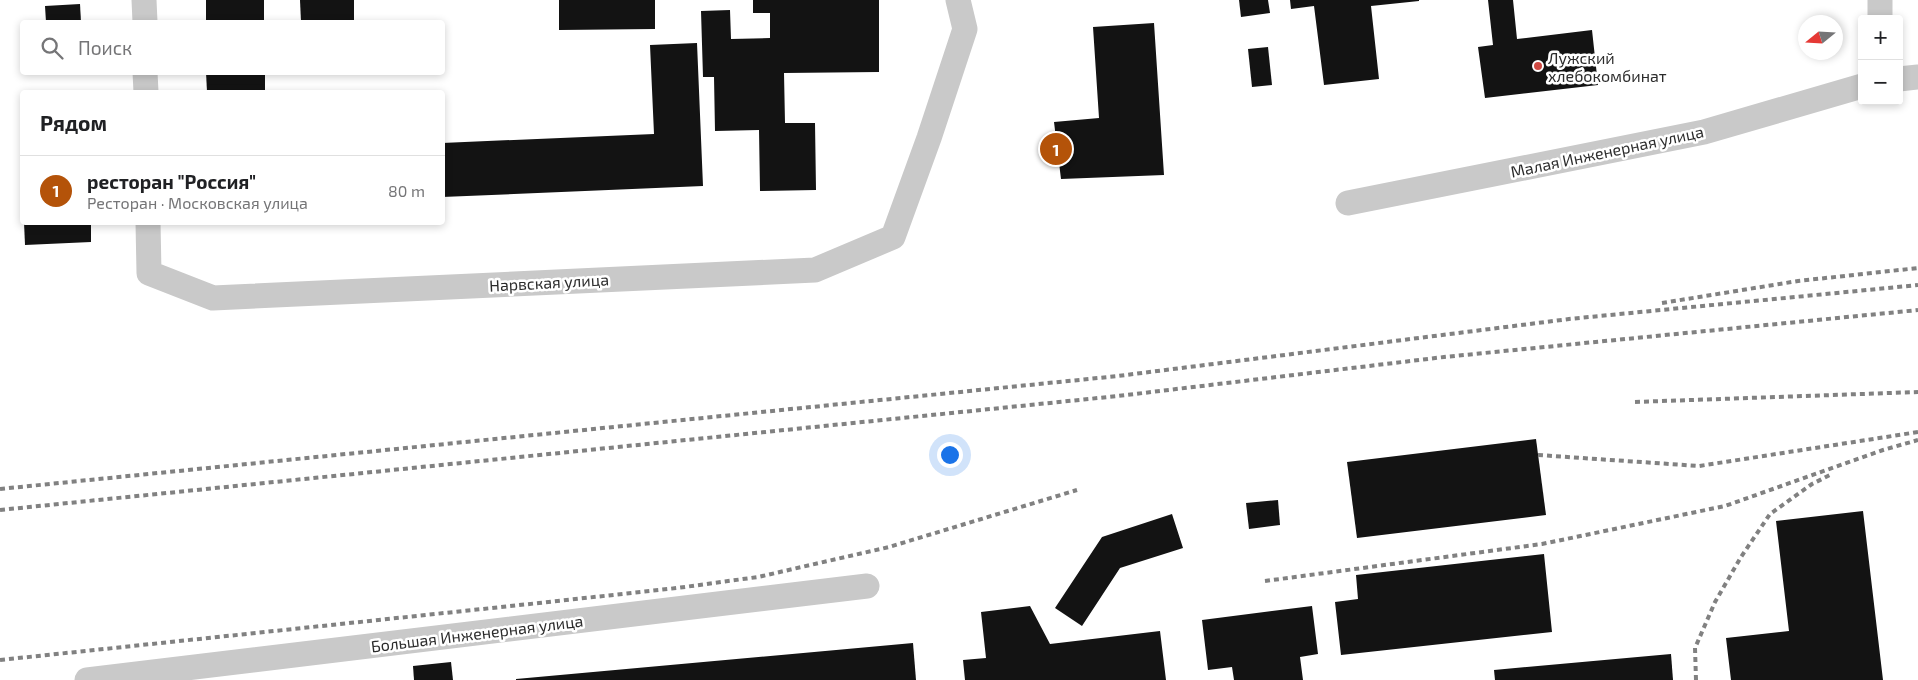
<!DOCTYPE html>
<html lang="ru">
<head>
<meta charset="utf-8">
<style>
	:root { --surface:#fff; --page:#f2f2f2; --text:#202124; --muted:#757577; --line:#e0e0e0; --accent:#b45309 }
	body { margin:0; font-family:"Exo 2",sans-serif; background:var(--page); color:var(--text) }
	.controls { position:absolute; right:15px; top:15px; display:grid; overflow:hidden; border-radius:5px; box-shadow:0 2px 8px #0003 }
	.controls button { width:45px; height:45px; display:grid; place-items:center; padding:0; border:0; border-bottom:1px solid var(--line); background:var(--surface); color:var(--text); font:25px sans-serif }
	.compass { position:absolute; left:1798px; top:15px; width:45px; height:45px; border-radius:50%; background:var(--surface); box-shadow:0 2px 8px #0003; rotate:252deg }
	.you { position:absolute; left:949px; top:454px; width:18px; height:18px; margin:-12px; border:4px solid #fff; border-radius:50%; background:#1a73e8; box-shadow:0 0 0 8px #1a73e833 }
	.badge { display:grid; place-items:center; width:32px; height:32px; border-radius:50%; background:var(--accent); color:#fff; font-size:16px; font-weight:700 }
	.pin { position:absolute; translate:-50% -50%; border:2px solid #fff; box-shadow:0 1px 5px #0006 }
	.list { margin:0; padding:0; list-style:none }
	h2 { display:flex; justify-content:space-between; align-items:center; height:65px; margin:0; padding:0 20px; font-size:21px }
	h2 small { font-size:16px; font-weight:400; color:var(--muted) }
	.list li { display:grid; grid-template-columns:32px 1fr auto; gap:15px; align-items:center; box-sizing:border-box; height:70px; padding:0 20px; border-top:1px solid var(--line) }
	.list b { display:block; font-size:19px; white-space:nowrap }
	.list p { margin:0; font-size:16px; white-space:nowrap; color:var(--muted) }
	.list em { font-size:16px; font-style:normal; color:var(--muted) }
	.icon { flex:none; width:28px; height:28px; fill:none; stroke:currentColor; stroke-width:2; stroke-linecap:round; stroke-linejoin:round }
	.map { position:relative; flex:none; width:1918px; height:680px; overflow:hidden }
	.search { position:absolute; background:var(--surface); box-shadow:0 2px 8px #0003; left:20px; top:20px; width:425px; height:55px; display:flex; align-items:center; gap:12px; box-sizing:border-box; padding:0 18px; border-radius:5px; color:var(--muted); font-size:19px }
	.panel { position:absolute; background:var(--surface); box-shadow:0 2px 8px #0003; left:20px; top:90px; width:425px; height:135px; border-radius:5px }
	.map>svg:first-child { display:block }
	.building { fill:#131313 }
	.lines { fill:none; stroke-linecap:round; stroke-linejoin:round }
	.minor { stroke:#c9c9c9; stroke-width:25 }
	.rail { stroke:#818181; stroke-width:4; stroke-dasharray:5 4; stroke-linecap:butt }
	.poi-dot { fill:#ce4942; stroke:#fff; stroke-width:2 }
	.labels { text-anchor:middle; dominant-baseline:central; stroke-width:5; stroke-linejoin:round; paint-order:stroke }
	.poi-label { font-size:16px; fill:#2c2c2c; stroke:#fff; text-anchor:start }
	.street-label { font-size:16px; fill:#2c2c2c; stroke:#fff }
</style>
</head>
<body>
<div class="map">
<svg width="1918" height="680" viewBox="0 0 1918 680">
	<rect width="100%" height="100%" fill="#fff"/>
	<g class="building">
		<rect x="206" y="0" width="58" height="22"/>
		<path d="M300,0H354V22H301Z"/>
		<path d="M559,0H655V29L559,30Z"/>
		<path d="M753,0H879V72L784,73L785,123H815L816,190L760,191L759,130L715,131L714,77H703L701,11L730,10L731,39L770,38V13H753Z"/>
		<path d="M1239,0H1268L1270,13L1241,17Z"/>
		<path d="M1290,0H1419V1L1371,6L1379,79L1324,85L1314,6L1291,9Z"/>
		<path d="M1488,0H1513L1517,39L1592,30L1598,85L1485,98L1478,47L1493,45Z"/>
		<path d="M80,4L81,22H46L45,6Z"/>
		<path d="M1154,23L1164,175L1061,179L1054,122L1099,118L1093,27Z"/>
		<path d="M697,43L703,186L442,197V143L654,134L650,45Z"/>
		<path d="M1268,47L1272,85L1252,87L1248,49Z"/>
		<path d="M206,72H265V92H207Z"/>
		<path d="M24,222H91V242L25,245Z"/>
		<path d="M1536,439L1546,515L1357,538L1347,462Z"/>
		<path d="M1278,500L1280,525L1249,529L1246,503Z"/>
		<path d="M1863,511L1883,680H1731L1726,638L1789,631L1776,521Z"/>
		<path d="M1172,514L1183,548L1120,568L1082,626L1055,608L1102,537Z"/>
		<path d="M1544,554L1552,632L1341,655L1335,602L1358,599L1356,575Z"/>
		<path d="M1030,606L1050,644L1160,631L1166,680H965L963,660L986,658L981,612Z"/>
		<path d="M1312,606L1318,654L1300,657L1303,680H1234L1232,667L1208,670L1202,620Z"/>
		<path d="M913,643L916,680H516V679Z"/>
		<path d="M1671,654L1673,680H1495L1494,670Z"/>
		<path d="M451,662L453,680H414L413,666Z"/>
	</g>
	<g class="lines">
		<g class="minor">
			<path d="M144,0L145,22"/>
			<path d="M1880,19V0"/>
			<path d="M145,72L146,92"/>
			<path d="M1899,79L1918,77"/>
			<path d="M1348,203L1704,132L1862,86"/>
			<path d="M148,222L149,273L213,298L815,270L893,237L929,138L965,29L958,0"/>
			<path d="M87,680L867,586"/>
		</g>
		<g class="rail">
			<path d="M1662,303L1798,281L1918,268"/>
			<path d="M1635,402L1918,392"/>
			<path d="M1538,455L1699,466L1918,432"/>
			<path d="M0,489L1118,376L1569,319L1918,285"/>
			<path d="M0,510L1118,396L1444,357L1918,310"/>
			<path d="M1265,581L1542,544L1725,506L1883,450L1918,440"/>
			<path d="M0,660L539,603L677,588L758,577L889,547L1077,490"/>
			<path d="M1696,680L1695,648L1715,602L1741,557L1770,514L1812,484L1832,474"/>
		</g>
	</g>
	<circle class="poi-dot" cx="1538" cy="66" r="5"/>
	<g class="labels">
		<g class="poi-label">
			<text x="1548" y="57">Лужский<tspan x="1548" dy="18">хлебокомбинат</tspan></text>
		</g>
		<g class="street-label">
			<text transform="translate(1607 151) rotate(-12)">Малая Инженерная улица</text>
			<text transform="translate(549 282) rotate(-3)">Нарвская улица</text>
			<text transform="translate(477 633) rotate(-7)">Большая Инженерная улица</text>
		</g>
	</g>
</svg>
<div class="controls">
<button>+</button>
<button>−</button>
</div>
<svg class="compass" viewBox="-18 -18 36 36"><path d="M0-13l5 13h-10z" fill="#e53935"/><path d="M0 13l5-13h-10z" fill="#757577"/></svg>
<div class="you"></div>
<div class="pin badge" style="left:1056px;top:149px">1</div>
<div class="search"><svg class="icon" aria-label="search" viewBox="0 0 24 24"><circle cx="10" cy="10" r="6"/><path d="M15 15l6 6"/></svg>Поиск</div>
<section class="panel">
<h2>Рядом<small></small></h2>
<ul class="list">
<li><span class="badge">1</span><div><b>ресторан &quot;Россия&quot;</b><p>Ресторан · Московская улица</p></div><em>80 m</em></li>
</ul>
</section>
</div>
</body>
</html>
